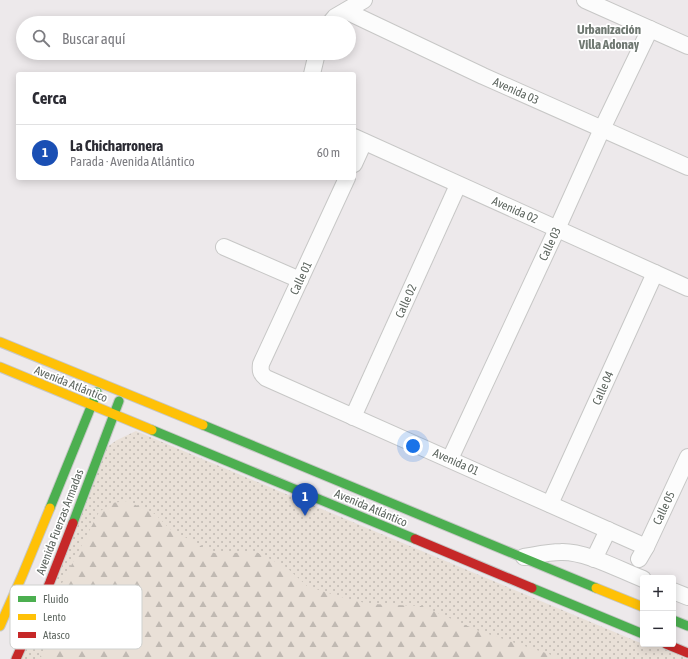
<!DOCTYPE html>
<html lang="es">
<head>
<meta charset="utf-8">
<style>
	:root { --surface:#fff; --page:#f2f2f3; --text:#2b2b33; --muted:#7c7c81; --line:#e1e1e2; --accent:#0b8043 }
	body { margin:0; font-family:"Asap Condensed",sans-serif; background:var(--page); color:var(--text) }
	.controls { position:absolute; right:12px; bottom:12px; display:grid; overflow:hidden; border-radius:4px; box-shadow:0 2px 10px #0003 }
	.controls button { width:36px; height:36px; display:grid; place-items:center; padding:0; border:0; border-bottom:1px solid var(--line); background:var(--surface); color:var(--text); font:20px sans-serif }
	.you { position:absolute; left:413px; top:446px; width:14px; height:14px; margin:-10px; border:3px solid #fff; border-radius:50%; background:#1a73e8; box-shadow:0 0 0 6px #1a73e833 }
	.badge { display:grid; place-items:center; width:26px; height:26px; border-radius:50%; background:var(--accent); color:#fff; font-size:13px; font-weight:700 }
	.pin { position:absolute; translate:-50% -33px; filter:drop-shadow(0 1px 2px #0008) }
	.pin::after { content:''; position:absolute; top:21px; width:14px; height:12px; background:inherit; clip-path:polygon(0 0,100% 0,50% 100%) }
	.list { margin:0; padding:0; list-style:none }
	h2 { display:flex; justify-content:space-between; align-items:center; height:52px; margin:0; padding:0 16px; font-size:17px }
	h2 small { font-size:13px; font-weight:400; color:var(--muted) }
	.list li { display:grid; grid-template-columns:26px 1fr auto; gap:12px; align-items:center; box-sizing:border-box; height:56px; padding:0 16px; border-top:1px solid var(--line) }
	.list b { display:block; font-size:15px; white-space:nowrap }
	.list p { margin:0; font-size:13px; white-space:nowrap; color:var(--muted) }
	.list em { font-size:13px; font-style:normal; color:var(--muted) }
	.icon { flex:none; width:22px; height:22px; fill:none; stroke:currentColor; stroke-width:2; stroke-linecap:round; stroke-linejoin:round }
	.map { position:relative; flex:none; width:688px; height:659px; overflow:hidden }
	.search { position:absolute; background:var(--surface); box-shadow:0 2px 10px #0003; left:16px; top:16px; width:340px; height:44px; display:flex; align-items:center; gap:10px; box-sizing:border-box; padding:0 14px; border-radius:22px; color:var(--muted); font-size:15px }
	.panel { position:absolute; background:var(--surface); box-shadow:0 2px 10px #0003; left:16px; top:72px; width:340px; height:108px; border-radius:4px }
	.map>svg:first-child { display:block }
	.grass { fill:url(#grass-dots) }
	.forest { fill:url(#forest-firs) }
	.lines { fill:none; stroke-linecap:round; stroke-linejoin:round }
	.street-casing { stroke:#c7c7c6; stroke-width:18 }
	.fast-casing { stroke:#c6c7c6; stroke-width:11 }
	.slow-casing { stroke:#c6c7c6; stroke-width:11 }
	.jam-casing { stroke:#c6c7c6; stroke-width:11 }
	.street { stroke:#fcfcfc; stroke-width:16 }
	.fast { stroke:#4caf50; stroke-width:9 }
	.slow { stroke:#ffc107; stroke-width:9 }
	.jam { stroke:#c62828; stroke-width:9 }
	.labels { text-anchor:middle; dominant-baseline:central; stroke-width:3.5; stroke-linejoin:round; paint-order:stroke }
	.street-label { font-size:12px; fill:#5e6660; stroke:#fff }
	.neighbourhood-label { font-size:13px; font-weight:bold; fill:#6f7871; stroke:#fff }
	.key { fill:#fff; stroke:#cfd1cf; stroke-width:1 }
	.key-label { font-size:11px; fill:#5e6660 }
</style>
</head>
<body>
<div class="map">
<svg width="688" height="659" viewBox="0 0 688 659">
	<defs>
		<pattern id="grass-dots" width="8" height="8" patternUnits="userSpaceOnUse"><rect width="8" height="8" fill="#e9e0d7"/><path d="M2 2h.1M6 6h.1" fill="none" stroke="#c0b9b2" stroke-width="1.8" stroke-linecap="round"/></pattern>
		<pattern id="forest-firs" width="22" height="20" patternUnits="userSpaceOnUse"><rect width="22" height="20" fill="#e9e0d7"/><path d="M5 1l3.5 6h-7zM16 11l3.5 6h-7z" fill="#c0b9b2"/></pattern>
	</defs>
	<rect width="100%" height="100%" fill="#ede9eb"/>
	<path class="grass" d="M136,431L643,644H666L688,659H16L107,447L117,440Z"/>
	<path class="forest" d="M127,501L155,514L170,529L214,553H232L256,552L286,567L307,586L325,592L351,600L371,604L422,606L479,631L512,642L549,654L559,659H39L48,641L60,587L99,512L112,503Z"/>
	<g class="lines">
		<g class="street-casing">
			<g id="street">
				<path d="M585,0L688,46"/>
				<path d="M346,11L483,76L688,167"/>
				<path d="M330,23L335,17L364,0"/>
				<path d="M312,74L317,53"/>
				<path d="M354,137L688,288"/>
				<path d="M354,164L364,142"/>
				<path d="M347,178L261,364C260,371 261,374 266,378L646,547"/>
				<path d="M224,247L300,280"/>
				<path d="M353,417L458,185"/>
				<path d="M450,459L557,229L602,129L650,29"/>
				<path d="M550,504L655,273"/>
				<path d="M524,557C536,555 549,552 561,552C585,551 620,570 643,579"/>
				<path d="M594,559L608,530"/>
				<path d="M639,559L646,547L688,457"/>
				<path d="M673,591L688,597"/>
			</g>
		</g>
		<g class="fast-casing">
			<g id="fast">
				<path d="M203,425L596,588"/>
				<path d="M152,430L415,539"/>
				<path d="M50,508L97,392"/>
				<path d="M73,523L119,401"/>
				<path d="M532,588L643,634"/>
				<path d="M673,620L688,626"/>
			</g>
		</g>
		<g class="slow-casing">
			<g id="slow">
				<path d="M0,342L203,425"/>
				<path d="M0,367L152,430"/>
				<path d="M596,588L643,607"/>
				<path d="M0,626L22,576L50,508"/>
			</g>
		</g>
		<g class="jam-casing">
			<g id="jam">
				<path d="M415,539L532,588"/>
				<path d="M666,644L688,653"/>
				<path d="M16,659L50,582L73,523"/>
			</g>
		</g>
		<use href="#street" class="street"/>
		<use href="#fast" class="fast"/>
		<use href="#slow" class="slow"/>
		<use href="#jam" class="jam"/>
	</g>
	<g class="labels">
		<g class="street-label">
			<text transform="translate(516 91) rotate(24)">Avenida 03</text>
			<text transform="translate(515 210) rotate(24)">Avenida 02</text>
			<text transform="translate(550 244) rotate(-65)">Calle 03</text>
			<text transform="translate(301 278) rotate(-65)">Calle 01</text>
			<text transform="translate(406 301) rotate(-66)">Calle 02</text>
			<text transform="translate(71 384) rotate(22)">Avenida Atlántico</text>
			<text transform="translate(603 388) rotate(-66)">Calle 04</text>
			<text transform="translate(456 462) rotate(24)">Avenida 01</text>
			<text transform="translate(371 508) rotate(23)">Avenida Atlántico</text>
			<text transform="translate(664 508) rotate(-65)">Calle 05</text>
			<text transform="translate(60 522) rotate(-69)">Avenida Fuerzas Armadas</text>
		</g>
		<g class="neighbourhood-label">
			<text x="609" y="29">Urbanización<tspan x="609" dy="15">Villa Adonay</tspan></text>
		</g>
	</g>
	<rect x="10" y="585" width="132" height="64" rx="6" class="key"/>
	<rect x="18" y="596" width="18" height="6" fill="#4caf50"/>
	<rect x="18" y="614" width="18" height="6" fill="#ffc107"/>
	<rect x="18" y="632" width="18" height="6" fill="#c62828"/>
	<g class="key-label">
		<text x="43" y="603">Fluido</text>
		<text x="43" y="621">Lento</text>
		<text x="43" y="639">Atasco</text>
	</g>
</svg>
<div class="controls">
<button>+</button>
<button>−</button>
</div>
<div class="you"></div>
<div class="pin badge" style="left:305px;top:516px;background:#1a4fb4">1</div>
<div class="search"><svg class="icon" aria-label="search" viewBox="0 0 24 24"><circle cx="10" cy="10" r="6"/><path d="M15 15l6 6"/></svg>Buscar aquí</div>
<section class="panel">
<h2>Cerca<small></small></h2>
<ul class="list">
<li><span class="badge" style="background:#1a4fb4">1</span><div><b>La Chicharronera</b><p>Parada · Avenida Atlántico</p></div><em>60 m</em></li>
</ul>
</section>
</div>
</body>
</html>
